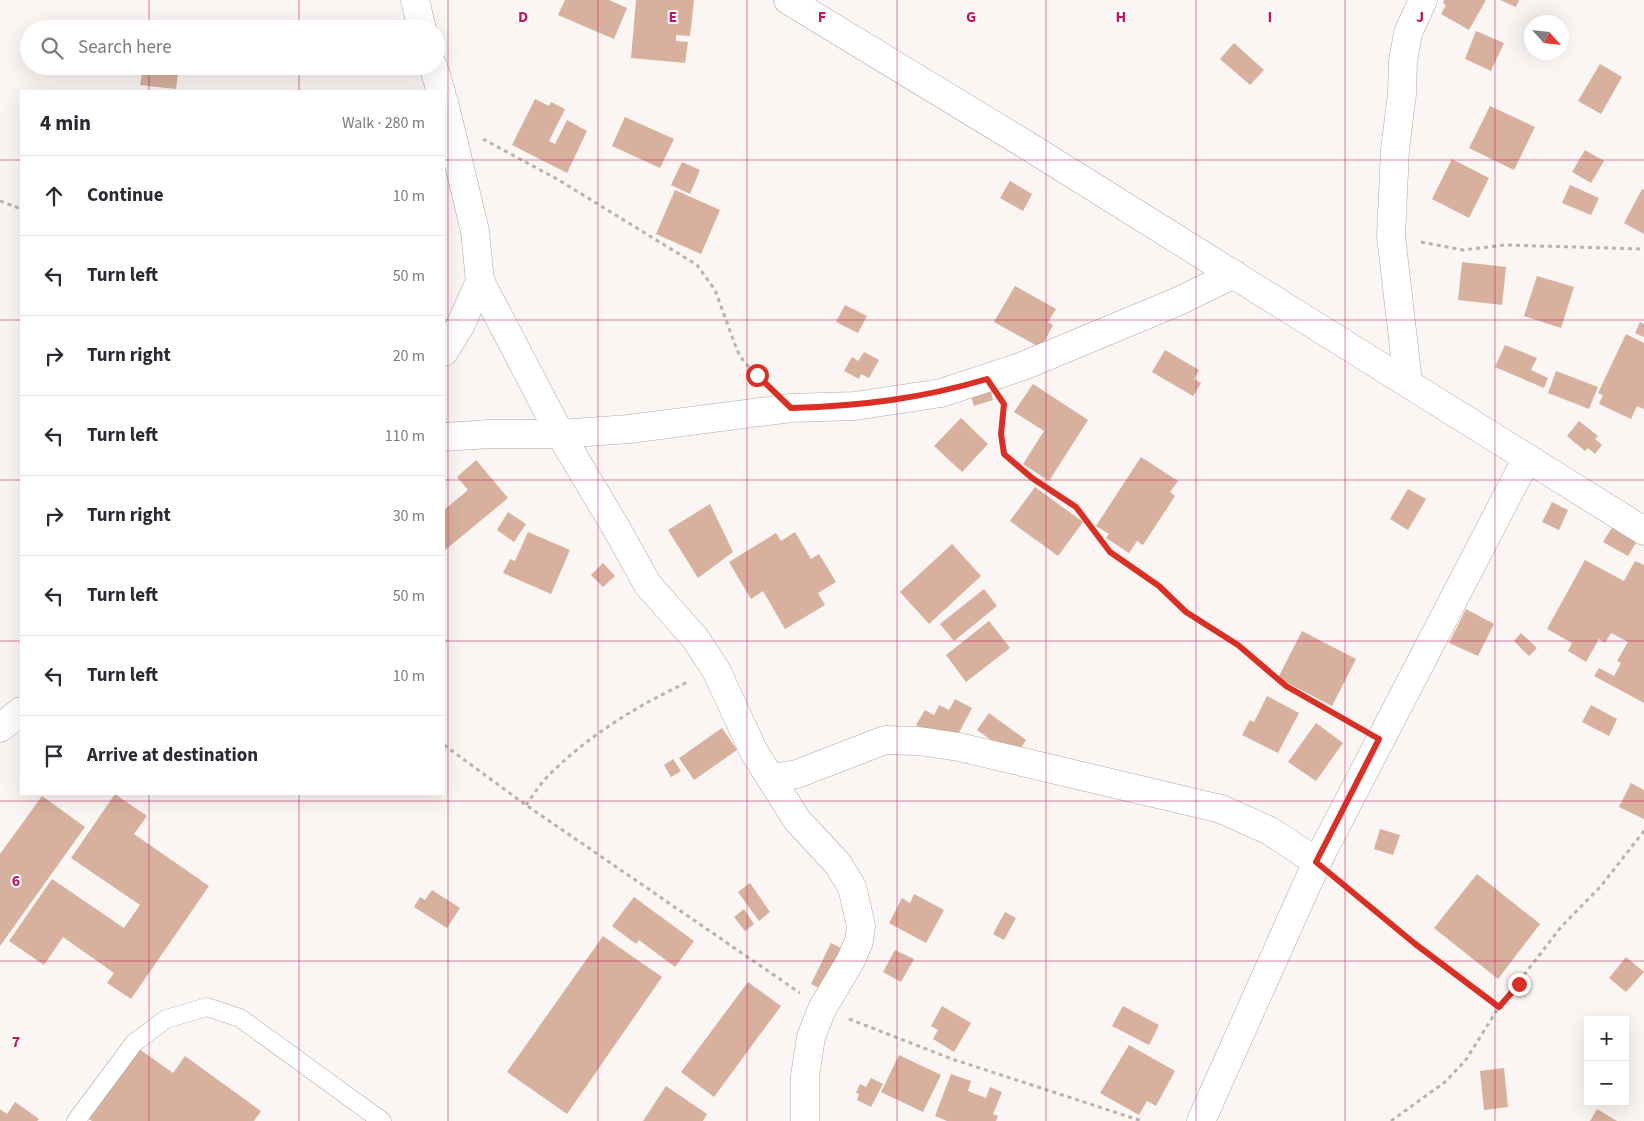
<!DOCTYPE html>
<html lang="en">
<head>
<meta charset="utf-8">
<style>
	:root { --surface:#fff; --page:#f2f2f3; --text:#2b2b33; --muted:#7c7c81; --line:#e1e1e2 }
	body { margin:0; font-family:"Source Sans 3",sans-serif; background:var(--page); color:var(--text) }
	.controls { position:absolute; right:15px; bottom:15px; display:grid; overflow:hidden; border-radius:0px; box-shadow:0 5px 20px #0002 }
	.controls button { width:45px; height:45px; display:grid; place-items:center; padding:0; border:0; border-bottom:1px solid var(--line); background:var(--surface); color:var(--text); font:25px sans-serif }
	.compass { position:absolute; left:1524px; top:15px; width:45px; height:45px; border-radius:50%; background:var(--surface); box-shadow:0 5px 20px #0002; rotate:117deg }
	.stop { position:absolute; width:15px; height:15px; margin:-11px; border:4px solid #d93025; border-radius:50%; background:#fff }
	.stop.end { background:#d93025; border-color:#fff; box-shadow:0 1px 5px #0008 }
	.list { margin:0; padding:0; list-style:none }
	h2 { display:flex; justify-content:space-between; align-items:center; height:65px; margin:0; padding:0 20px; font-size:21px }
	h2 small { font-size:16px; font-weight:400; color:var(--muted) }
	.list li { display:grid; grid-template-columns:32px 1fr auto; gap:15px; align-items:center; box-sizing:border-box; height:80px; padding:0 20px; border-top:1px solid var(--line) }
	.list b { display:block; font-size:19px; white-space:nowrap }
	.list em { font-size:16px; font-style:normal; color:var(--muted) }
	.icon { flex:none; width:28px; height:28px; fill:none; stroke:currentColor; stroke-width:2; stroke-linecap:round; stroke-linejoin:round }
	.map { position:relative; flex:none; width:1644px; height:1121px; overflow:hidden }
	.search { position:absolute; background:var(--surface); box-shadow:0 5px 20px #0002; left:20px; top:20px; width:425px; height:55px; display:flex; align-items:center; gap:12px; box-sizing:border-box; padding:0 18px; border-radius:28px; color:var(--muted); font-size:19px }
	.panel { position:absolute; background:var(--surface); box-shadow:0 5px 20px #0002; left:20px; top:90px; width:425px; height:705px; border-radius:0px }
	.map>svg:first-child { display:block }
	.building { fill:#d7b19d }
	.lines { fill:none; stroke-linecap:round; stroke-linejoin:round }
	.service-casing { stroke:#ada8a5; stroke-width:19 }
	.minor-casing { stroke:#ada8a5; stroke-width:29 }
	.path { stroke:#b8b3b2; stroke-width:3; stroke-dasharray:4 4; stroke-linecap:butt }
	.service { stroke:#fff; stroke-width:18 }
	.minor { stroke:#fff; stroke-width:28 }
	.route { stroke:#d93025; stroke-width:6 }
	.grid { fill:none; stroke:#c2185b; stroke-width:1; stroke-opacity:0.55 }
	.grid-label { font-size:16px; text-anchor:middle; font-weight:bold; fill:#c2185b; stroke:#fff; stroke-width:4; stroke-linejoin:round; paint-order:stroke }
</style>
</head>
<body>
<div class="map">
<svg width="1644" height="1121" viewBox="0 0 1644 1121">
	<rect width="100%" height="100%" fill="#fbf5f3"/>
	<g class="building">
		<path d="M565,0H609L627,8L614,39L558,15Z"/>
		<path d="M636,0H694L690,36L676,35V41L688,42L685,63L631,58Z"/>
		<path d="M1444,0H1486L1469,30L1441,14L1446,5L1443,3Z"/>
		<path d="M1500,0H1519L1516,7Z"/>
		<path d="M1476,31L1504,43L1491,71L1465,59Z"/>
		<path d="M1234,43L1264,70L1250,85L1220,59Z"/>
		<path d="M1600,64L1622,77L1601,114L1578,101Z"/>
		<path d="M132,66H179L176,89L140,85L142,74L131,73Z"/>
		<path d="M535,99L549,106L551,102L565,109L549,141L555,144L567,120L587,131L567,173L512,145Z"/>
		<path d="M1490,106L1535,127L1514,170L1469,148Z"/>
		<path d="M625,117L674,139L660,168L612,146Z"/>
		<path d="M1585,150L1604,161L1591,183L1572,172Z"/>
		<path d="M1452,159L1489,178L1469,218L1432,199Z"/>
		<path d="M682,162L700,170L690,194L671,185Z"/>
		<path d="M1010,181L1032,194L1023,211L1000,198Z"/>
		<path d="M1570,185L1599,198L1591,215L1562,203Z"/>
		<path d="M1642,189L1644,190V234L1624,223Z"/>
		<path d="M675,190L720,210L701,254L656,234Z"/>
		<path d="M1462,262L1506,267L1502,305L1458,300Z"/>
		<path d="M1537,276L1574,287L1561,328L1524,316Z"/>
		<path d="M1015,286L1056,309L1048,322L1053,325L1041,348L994,322Z"/>
		<path d="M845,305L867,316L858,333L836,322Z"/>
		<path d="M1640,322L1644,324V337L1635,333Z"/>
		<path d="M1626,334L1644,343V409L1637,406L1631,419L1599,404L1603,395L1598,393Z"/>
		<path d="M1505,345L1537,358L1531,370L1548,378L1544,388L1495,367Z"/>
		<path d="M1165,350L1199,370L1194,379L1201,383L1193,396L1152,372Z"/>
		<path d="M864,352L879,360L869,378L861,374L859,379L844,371L852,357L858,361Z"/>
		<path d="M1556,371L1598,387L1589,409L1548,393Z"/>
		<path d="M1033,384L1088,420L1049,481L1023,464L1044,431L1014,412Z"/>
		<path d="M990,387L993,400L974,406L970,393Z"/>
		<path d="M961,418L988,444L962,472L934,446Z"/>
		<path d="M1579,421L1598,436L1595,439L1602,445L1595,454L1588,448L1585,451L1567,436Z"/>
		<path d="M1141,457L1178,481L1170,492L1175,496L1143,545L1137,541L1129,553L1106,538L1109,534L1096,526Z"/>
		<path d="M476,460L508,498L444,551V510L468,490L457,477Z"/>
		<path d="M1035,487L1083,522L1058,556L1010,521Z"/>
		<path d="M1408,489L1426,499L1408,530L1390,519Z"/>
		<path d="M1552,502L1568,510L1559,530L1542,522Z"/>
		<path d="M710,504L733,552L698,578L668,530Z"/>
		<path d="M508,512L526,524L514,542L497,530Z"/>
		<path d="M1616,521L1640,536L1628,556L1603,542Z"/>
		<path d="M528,532L570,550L551,594L503,573L510,559L515,561Z"/>
		<path d="M795,532L811,559L819,554L836,582L818,593L825,605L785,629L763,591L751,599L729,562L776,533L781,541Z"/>
		<path d="M952,544L981,576L929,624L900,592Z"/>
		<path d="M1585,560L1624,581L1635,561L1644,565V703L1594,676L1599,668L1614,676L1621,663L1617,661L1628,642L1611,633L1605,643L1599,639L1586,662L1568,651L1572,643L1547,629Z"/>
		<path d="M603,563L615,576L603,587L591,575Z"/>
		<path d="M984,589L997,606L954,641L940,624Z"/>
		<path d="M1466,609L1494,624L1478,656L1449,643Z"/>
		<path d="M989,621L1010,648L966,682L946,655Z"/>
		<path d="M1302,631L1356,659L1332,706L1278,678Z"/>
		<path d="M1521,633L1537,648L1529,656L1514,641Z"/>
		<path d="M1267,696L1299,713L1278,753L1242,735L1250,720L1254,722Z"/>
		<path d="M955,699L972,708L953,744L916,725L925,710L934,715L939,705L949,710Z"/>
		<path d="M1591,705L1617,719L1609,736L1582,722Z"/>
		<path d="M989,713L1026,740L1015,757L977,730Z"/>
		<path d="M1316,723L1343,743L1316,781L1288,762Z"/>
		<path d="M722,728L737,750L694,780L679,758Z"/>
		<path d="M673,759L681,771L671,777L664,765Z"/>
		<path d="M1631,783L1644,790V819L1619,807Z"/>
		<path d="M115,794L147,816L134,834L209,886L131,999L107,983L114,973L63,937L44,965L9,941L52,879L124,928L140,905L71,858Z"/>
		<path d="M42,796L85,827L0,946V854Z"/>
		<path d="M1380,829L1400,835L1393,855L1374,849Z"/>
		<path d="M1477,874L1540,924L1498,979L1434,928Z"/>
		<path d="M750,883L770,912L759,921L738,892Z"/>
		<path d="M432,890L460,908L447,928L414,907L420,897L425,900Z"/>
		<path d="M914,894L944,910L926,943L889,923L902,898L910,903Z"/>
		<path d="M634,897L694,941L675,967L639,940L636,944L612,926Z"/>
		<path d="M744,909L754,924L745,931L734,917Z"/>
		<path d="M1005,912L1016,918L1004,940L993,934Z"/>
		<path d="M603,936L662,977L567,1114L507,1072Z"/>
		<path d="M831,943L847,951L827,992L811,984Z"/>
		<path d="M895,950L914,959L901,982L883,972Z"/>
		<path d="M1626,957L1644,972L1626,992L1609,978Z"/>
		<path d="M748,982L781,1006L714,1097L681,1072Z"/>
		<path d="M942,1006L971,1023L954,1052L933,1039L938,1030L931,1026Z"/>
		<path d="M1123,1006L1159,1025L1149,1045L1112,1026Z"/>
		<path d="M1129,1045L1175,1071L1156,1106L1147,1101L1139,1115L1100,1093Z"/>
		<path d="M135,1046L173,1073L185,1056L261,1111L254,1121H92L85,1116Z"/>
		<path d="M899,1055L941,1075L923,1112L881,1092Z"/>
		<path d="M1504,1068L1508,1107L1484,1110L1480,1071Z"/>
		<path d="M951,1074L971,1081L968,1091L986,1098L990,1087L1002,1092L993,1114L998,1116L996,1121H947L935,1116Z"/>
		<path d="M871,1078L883,1084L871,1107L857,1100L859,1094L856,1093L860,1084L866,1087Z"/>
		<path d="M666,1086L707,1114L703,1121H643Z"/>
		<path d="M15,1102L39,1119L37,1121H0V1109L7,1114Z"/>
		<path d="M1597,1109L1617,1121H1590Z"/>
	</g>
	<g class="lines">
		<g class="service-casing">
			<path id="service" d="M76,1121L134,1043L166,1019L207,1007L240,1018L382,1121"/>
		</g>
		<g class="minor-casing">
			<g id="minor">
				<path d="M415,0L422,29"/>
				<path d="M788,0L1028,146L1644,531"/>
				<path d="M433,66L441,91"/>
				<path d="M444,102L475,231L480,281L460,326L444,352"/>
				<path d="M480,281L560,434L615,526L648,585L695,638L716,670L754,752L797,820L838,864L852,887L861,926L859,941L851,960L822,1009L811,1037L805,1076V1121"/>
				<path d="M1408,382L1391,236L1395,150L1402,94L1403,61L1408,33L1423,0"/>
				<path d="M444,437L490,434H560L629,429L791,408L855,406L941,393L1023,366L1179,301L1234,274"/>
				<path d="M0,728L21,711"/>
				<path d="M772,778L797,774L885,740L919,741L959,747L1221,809L1270,831L1317,862"/>
				<path d="M1201,1121L1317,862L1527,458"/>
			</g>
		</g>
		<g class="path">
			<path d="M483,139L557,179L697,265L715,290L737,350L744,362L765,383"/>
			<path d="M0,201L21,209"/>
			<path d="M1421,242L1463,250L1504,245L1644,249"/>
			<path d="M1003,403L1001,434L1003,454L1032,478L1075,507L1110,552L1159,586L1186,612L1238,645L1286,686L1357,726"/>
			<path d="M444,745L526,805L800,993"/>
			<path d="M526,805C534,794 542,781 552,772C592,733 640,704 690,681"/>
			<path d="M1340,881L1414,943L1499,1007"/>
			<path d="M849,1019L952,1059L1142,1121"/>
			<path d="M1391,1121L1445,1082L1465,1061L1499,1007L1541,953L1561,927L1601,886L1644,831"/>
		</g>
		<use href="#service" class="service"/>
		<use href="#minor" class="minor"/>
	</g>
	<g class="lines">
		<path class="route" d="M757,375L791,408C860,406 920,399 987,379L1004,404L1001,434L1004,454L1032,478L1076,507L1110,552L1159,586L1186,612L1238,645L1286,686L1379,739L1316,862L1414,943L1499,1007L1519,984"/>
	</g>
	<path class="grid" d="M149,0V29M299,0V29M448,0V1121M598,0V1121M747,0V1121M897,0V1121M1046,0V1121M1196,0V1121M1345,0V1121M1495,0V1121M149,66V91M299,66V91M0,160H21M444,160H1644M0,320H21M444,320H1644M0,480H21M444,480H1644M0,641H21M444,641H1644M149,794V1121M299,794V1121M0,801H1644M0,961H1644"/>
	<g class="grid-label">
		<text x="523" y="22">D</text>
		<text x="673" y="22">E</text>
		<text x="822" y="22">F</text>
		<text x="971" y="22">G</text>
		<text x="1121" y="22">H</text>
		<text x="1270" y="22">I</text>
		<text x="1420" y="22">J</text>
		<text x="16" y="886">6</text>
		<text x="16" y="1047">7</text>
	</g>
</svg>
<div class="controls">
<button>+</button>
<button>−</button>
</div>
<svg class="compass" viewBox="-18 -18 36 36"><path d="M0-13l5 13h-10z" fill="#e53935"/><path d="M0 13l5-13h-10z" fill="#7c7c81"/></svg>
<div class="stop" style="left:757px;top:375px"></div>
<div class="stop end" style="left:1519px;top:984px"></div>
<div class="search"><svg class="icon" aria-label="search" viewBox="0 0 24 24"><circle cx="10" cy="10" r="6"/><path d="M15 15l6 6"/></svg>Search here</div>
<section class="panel">
<h2>4 min<small>Walk · 280 m</small></h2>
<ul class="list">
<li><svg class="icon" aria-label="ahead" viewBox="0 0 24 24"><path d="M12 20V5M6 11l6-6 6 6"/></svg><div><b>Continue</b></div><em>10 m</em></li>
<li><svg class="icon" aria-label="left" viewBox="0 0 24 24"><path d="M17 20v-9H6M10 6l-5 5 5 5"/></svg><div><b>Turn left</b></div><em>50 m</em></li>
<li><svg class="icon" aria-label="right" viewBox="0 0 24 24"><path d="M7 20v-9h11M14 6l5 5-5 5"/></svg><div><b>Turn right</b></div><em>20 m</em></li>
<li><svg class="icon" aria-label="left" viewBox="0 0 24 24"><path d="M17 20v-9H6M10 6l-5 5 5 5"/></svg><div><b>Turn left</b></div><em>110 m</em></li>
<li><svg class="icon" aria-label="right" viewBox="0 0 24 24"><path d="M7 20v-9h11M14 6l5 5-5 5"/></svg><div><b>Turn right</b></div><em>30 m</em></li>
<li><svg class="icon" aria-label="left" viewBox="0 0 24 24"><path d="M17 20v-9H6M10 6l-5 5 5 5"/></svg><div><b>Turn left</b></div><em>50 m</em></li>
<li><svg class="icon" aria-label="left" viewBox="0 0 24 24"><path d="M17 20v-9H6M10 6l-5 5 5 5"/></svg><div><b>Turn left</b></div><em>10 m</em></li>
<li><svg class="icon" aria-label="arrive" viewBox="0 0 24 24"><path d="M6 21V4h12l-3 4 3 4H6"/></svg><div><b>Arrive at destination</b></div></li>
</ul>
</section>
</div>
</body>
</html>
